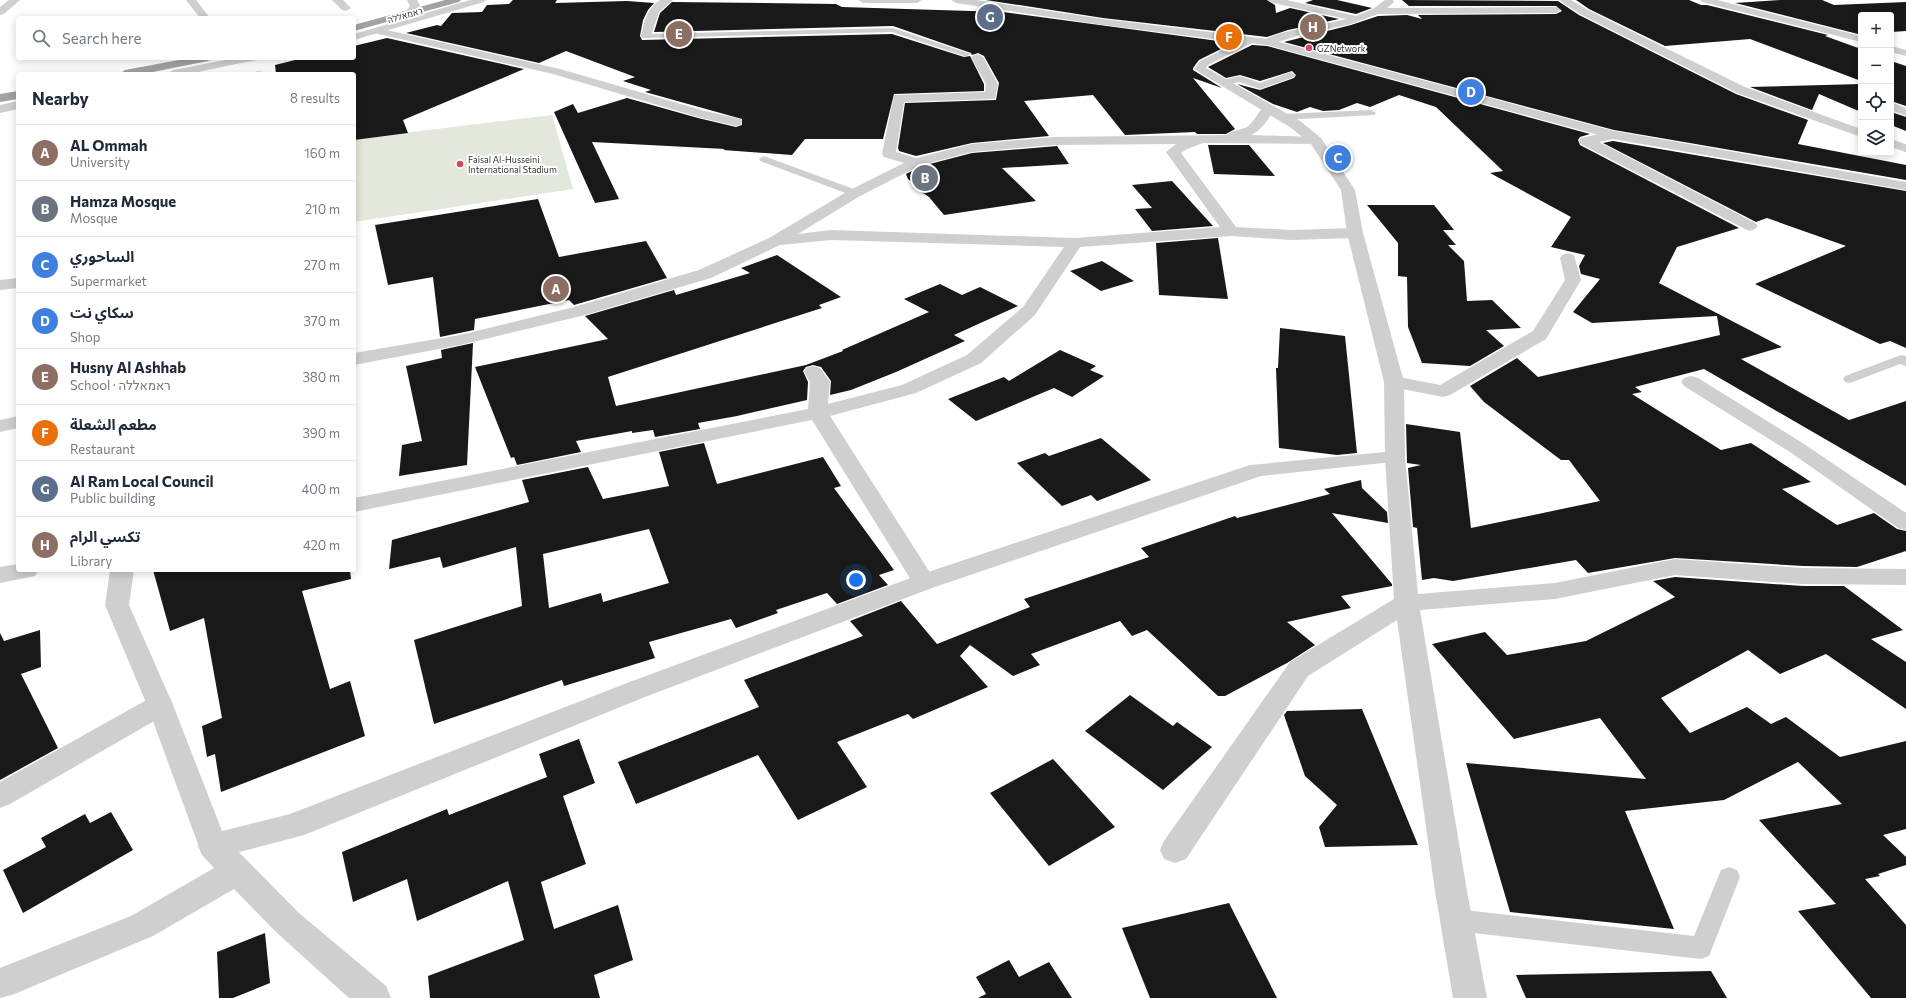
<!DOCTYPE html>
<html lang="en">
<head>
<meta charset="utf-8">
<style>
	:root { --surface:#fff; --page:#f6f6f7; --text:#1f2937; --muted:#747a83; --line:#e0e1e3; --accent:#ea580c }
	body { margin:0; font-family:Commissioner,"Noto Sans Arabic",Heebo,sans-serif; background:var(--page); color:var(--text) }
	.controls { position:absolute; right:12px; top:12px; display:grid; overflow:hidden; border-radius:4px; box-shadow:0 2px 10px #0003 }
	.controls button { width:36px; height:36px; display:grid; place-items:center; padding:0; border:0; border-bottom:1px solid var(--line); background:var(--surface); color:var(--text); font:20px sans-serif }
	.you { position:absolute; left:856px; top:580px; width:14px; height:14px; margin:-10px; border:3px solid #fff; border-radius:50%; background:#1a73e8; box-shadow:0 0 0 6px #1a73e833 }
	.badge { display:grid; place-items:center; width:26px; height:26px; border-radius:50%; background:var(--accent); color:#fff; font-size:13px; font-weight:700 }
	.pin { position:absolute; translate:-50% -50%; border:2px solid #fff; box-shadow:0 1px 4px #0006 }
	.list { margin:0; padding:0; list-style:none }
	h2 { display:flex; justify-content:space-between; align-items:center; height:52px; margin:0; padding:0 16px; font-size:17px }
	h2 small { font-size:13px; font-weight:400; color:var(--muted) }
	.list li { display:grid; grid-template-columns:26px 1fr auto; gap:12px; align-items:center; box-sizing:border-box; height:56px; padding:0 16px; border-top:1px solid var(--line) }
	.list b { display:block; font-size:15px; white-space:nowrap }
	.list p { margin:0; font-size:13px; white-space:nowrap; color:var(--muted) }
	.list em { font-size:13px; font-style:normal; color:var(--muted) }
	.icon { flex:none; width:22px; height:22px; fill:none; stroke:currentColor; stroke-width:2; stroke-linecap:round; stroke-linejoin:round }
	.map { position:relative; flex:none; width:1906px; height:998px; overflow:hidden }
	.search { position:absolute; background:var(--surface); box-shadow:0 2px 10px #0003; left:16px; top:16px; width:340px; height:44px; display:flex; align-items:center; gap:10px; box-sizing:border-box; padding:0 14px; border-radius:4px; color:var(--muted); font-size:15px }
	.panel { position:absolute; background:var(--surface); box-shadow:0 2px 10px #0003; left:16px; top:72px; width:340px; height:500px; border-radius:4px }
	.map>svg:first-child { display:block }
	.green { fill:#e3e8dc }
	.building { fill:#191919; fill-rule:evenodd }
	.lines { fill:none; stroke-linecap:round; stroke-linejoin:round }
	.service { fill:#cfcfcf; fill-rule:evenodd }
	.minor { fill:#cfcfcf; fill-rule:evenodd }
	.tertiary { fill:#cfcfcf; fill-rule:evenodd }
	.trunk { fill:#a2a2a2; fill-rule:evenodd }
	.poi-dot { fill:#d8465b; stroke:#fff; stroke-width:1.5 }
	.labels { text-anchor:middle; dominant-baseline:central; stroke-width:4; stroke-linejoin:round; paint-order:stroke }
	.far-street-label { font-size:9px; fill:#323232; stroke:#fff }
	.far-poi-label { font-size:9px; fill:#323232; stroke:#fff; text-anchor:start }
</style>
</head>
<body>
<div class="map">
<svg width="1906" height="998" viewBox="0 0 1906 998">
	<rect width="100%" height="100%" fill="#fff"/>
	<path class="green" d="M552,115L573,189L354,222V139Z"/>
	<g class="building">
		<path d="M513,0H557L555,3L627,1L654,3L648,10L643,20L640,36L642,40L892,34L964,57L970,56L984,84V91L894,94L883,139H805L792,155L723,150L725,149L592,142L619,199L595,203L554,112L573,104L578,113L627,98L698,118L736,127L742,125V119L645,92L651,90L623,81L635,77L566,51L539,63L406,33L437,25L441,26L452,13L482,12L487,5L509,4Z"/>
		<path d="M986,0H1267L1275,5L1276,13L1290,8L1339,19L1288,30L1267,37L1103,18Z"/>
		<path d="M1313,0H1337L1372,8L1356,14L1305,3Z"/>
		<path d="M1402,0L1558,1L1579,15L1736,94L1808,120L1798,144L1906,165V180L1614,130L1284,42L1351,25L1378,16L1407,15L1422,19L1418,15L1556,14L1562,11L1556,6H1409Z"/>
		<path d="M1576,0H1689L1701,5H1707L1828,35L1825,36L1861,49V81L1750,39L1665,46L1589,9Z"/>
		<path d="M1781,0H1822L1834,5L1906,2V31L1891,32V15H1861V33L1858,34L1735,3Z"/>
		<path d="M672,2L836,4L842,7L1003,12L1233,43L1199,60L1193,68V70L1222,88L1193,78L1235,129L1226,134H1197L1195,132L1125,135L1093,95L1024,101L1049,136L972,143L916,156L899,151L898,148L905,103L996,100L999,83L984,56L978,53L972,55L971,53L893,26L654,32L660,13Z"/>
		<path d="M387,38L524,69L403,120L408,133L354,140V74H276L275,65L303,58H354V46Z"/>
		<path d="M1252,45L1267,46L1590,134L1580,137L1578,140L1580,145L1739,228L1677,247L1659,283L1782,347L1741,359L1849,420L1906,401V486L1704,369L1635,387L1642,392L1632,394L1721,450L1751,443L1811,482L1782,489L1837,525L1874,513L1897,529L1906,531V551L1857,567L1803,566L1675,558L1588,573L1576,560L1453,581L1434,578L1422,580L1417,528L1413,527L1408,468L1421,465L1407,463L1406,424L1460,432L1471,528L1600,501L1569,460H1561L1484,402L1470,386L1517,358L1538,377L1720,335L1717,316L1592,323L1573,312L1600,279L1581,274L1579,266L1585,255L1551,247L1571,217L1490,173L1503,171L1436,107L1399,95L1370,107L1357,103L1339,110L1323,111L1310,107L1297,112L1273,104L1237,84L1260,90L1294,78L1296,75L1292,71L1260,81L1240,75L1226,78L1208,67Z"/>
		<path d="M1891,61L1906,66V106L1891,101Z"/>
		<path d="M1861,84V112L1819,94L1812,110L1750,87Z"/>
		<path d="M1891,112L1906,117V131L1891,125Z"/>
		<path d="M1613,141L1906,191V348L1890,341L1880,344L1755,284L1846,246L1767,218L1756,222L1603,143Z"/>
		<path d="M1208,145H1249L1275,176L1214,174Z"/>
		<path d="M1057,146L1069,164L1002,168L1036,201L944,215L929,197L916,188L914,184L908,179L906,174L922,166L972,153Z"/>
		<path d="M1172,181L1213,226L1152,231L1135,209L1152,208L1132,185Z"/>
		<path d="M538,199L559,257L646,241L667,278L574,305L569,300L475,319L474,330L440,337L433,277L388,285L375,225Z"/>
		<path d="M1367,205H1434L1454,230H1443L1456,245H1448L1464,261L1467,301L1492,300L1521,328L1486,330L1504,346L1470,366L1422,363L1408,327L1407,277L1398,276V243Z"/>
		<path d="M1218,238L1228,299L1159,295L1156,243Z"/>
		<path d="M777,255L841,297L819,305L822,308L608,377L616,406L806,365L843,351L842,350L929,312L904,299L940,284L962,295L980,287L1018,306L954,335L965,341L896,372L851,390L830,395L831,381L821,367L813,365L806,367L803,371L808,382L807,400L737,416L698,423L700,429L655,437L653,430L632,433V431L576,441L581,452L517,465L514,457L511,458L475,367L608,339L585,316L674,290L676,295L750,273L741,268Z"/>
		<path d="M1102,261L1134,281L1101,291L1070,271Z"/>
		<path d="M1280,328L1345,336L1357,453L1337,455L1279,448L1276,368H1278Z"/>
		<path d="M473,343L467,465L399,476L402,445L422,441L406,366L442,358L441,350Z"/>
		<path d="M1060,350L1096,366L1090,370L1104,376L1072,397L1054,388L976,421L948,399L1004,377L1009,381Z"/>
		<path d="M1101,438L1151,480L1097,501L1091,495L1062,506L1017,463L1045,453L1049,456Z"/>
		<path d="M704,443L717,484L823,457L841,486L834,488L894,570L879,575L888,585L837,604L827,593L776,610L778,613L736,628L731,619L649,642L655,658L564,686L562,680L434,724L414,640L522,606L516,547L443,568L440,557L389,569L392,540L529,502L522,480L588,467L603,499L669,486L659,452ZM649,529L669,583L603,602L601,593L549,608L543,554Z"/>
		<path d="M1361,480L1362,488L1387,512L1388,523L1332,513L1392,584V586L1341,596L1351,608L1287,622L1315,645L1287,663L1225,696H1218L1147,630L1132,636L1120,621L1031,654L1040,665L1013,676L970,645L960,656L988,687L913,719L908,714L837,742L867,787L798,820L758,755L636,804L618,762L759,707L744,680L863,636L850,621L901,601L937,644L1030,607L1024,599L1149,557L1141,548L1235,516L1237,518L1330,494L1324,489Z"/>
		<path d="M153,570H350L351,579L302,591L330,689L350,681L365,736L221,792L215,754L207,757L202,726L222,718L204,618L170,631Z"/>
		<path d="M1675,577L1803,586H1844L1903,630L1871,639L1906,662V709L1826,654L1780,674L1748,650L1661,698L1690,733L1747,707L1771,724L1786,717L1840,757L1906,741V829L1883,835L1906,857V865L1878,874L1880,876L1865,879L1906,925V998H1871L1798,911L1836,904L1759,820L1842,804L1798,762L1724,800L1625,811L1674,929L1510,912L1466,763L1646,779L1600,718L1514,739L1432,644L1485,632L1507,655L1586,641L1675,597L1653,581Z"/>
		<path d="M40,630L41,667L21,674L58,748L0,780V633L4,641Z"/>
		<path d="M1130,695L1173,726L1177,722L1212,747L1163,790L1085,731Z"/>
		<path d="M1362,709L1418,845L1325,847L1319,827L1337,805L1305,776L1284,715L1287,711Z"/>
		<path d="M579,739L595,783L563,796L586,864L541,882L554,929L618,905L633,960L594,975L600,998H430L428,976L524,940L508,881L417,921L407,879L353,902L342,852L447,809L449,815L547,777L539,754Z"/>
		<path d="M1053,759L1115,827L1049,866L990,793Z"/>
		<path d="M111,812L133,850L23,913L3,870L46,847L41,838L85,814L90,823Z"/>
		<path d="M1229,903L1277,998H1150L1122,928Z"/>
		<path d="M265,933L270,983L233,998H219L217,952Z"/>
		<path d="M1009,960L1019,977L1049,962L1072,998H978L986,994L976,977Z"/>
		<path d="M1711,971L1727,998H1526L1516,975Z"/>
	</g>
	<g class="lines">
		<g class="service">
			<path d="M893,28L971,54L967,56H964L892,32L646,38L642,36L646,34Z"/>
			<path d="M257,71L264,72L265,74H253Z"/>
			<path d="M1291,72L1295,75L1294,77L1260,89L1239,82L1223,86L1219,83L1220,81L1240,76L1260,83Z"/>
			<path d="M1371,110L1376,113L1374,115L1283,120L1278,117L1283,114Z"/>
			<path d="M764,156L859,191L860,193L855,196L851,195L760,161L759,159Z"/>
			<path d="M1901,355L1906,356V366L1900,364L1850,383L1845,382L1843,379L1845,376Z"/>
			<path d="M1729,867L1737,870L1740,877L1709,956L1701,959L1456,931L1448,927L1444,920L1448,913L1456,909L1694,936L1721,870Z"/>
		</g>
		<g class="minor">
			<path d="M9,0H20L4,14L0,15V7Z"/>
			<path d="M186,0H196L210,18H200Z"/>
			<path d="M332,0H343L351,8L346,11L342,10Z"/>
			<path d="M407,0H417L420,6L413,16L409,17L404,14L410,6Z"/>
			<path d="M660,0H673L659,12L650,38H642L641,36C644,22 647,8 660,0Z"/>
			<path d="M858,0H922L917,3H863Z"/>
			<path d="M1268,0H1287L1356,16L1373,9L1385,0H1393L1394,2L1387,8L1556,7L1561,10L1556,13L1378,14L1351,24L1300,35L1268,45L1264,44L1263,42C1271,31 1330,24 1346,19L1273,3Z"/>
			<path d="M1559,0H1571L1588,10L1745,87L1861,129V137L1737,93L1580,14Z"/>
			<path d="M1700,0H1717L1861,36V42L1702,2Z"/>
			<path d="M378,28L560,69L705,111L741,119L742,122L741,125L736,126L698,117L553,74L374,33L373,31L374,29Z"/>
			<path d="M1891,46L1906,50V56L1891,52Z"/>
			<path d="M977,54L983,57L998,84L995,99L904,102L896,152L916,158L972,144L1053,137L1227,135C1232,130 1241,130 1247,127C1257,120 1260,103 1272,106L1274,109C1268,120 1262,130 1251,135L1316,137L1321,138L1323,141L1321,144L1203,143L1187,149L1181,153L1236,227L1291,230L1355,228L1360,230L1363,233L1360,236L1355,238L1291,240L1231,236L1080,247L1035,315L981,363L916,393L830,416L936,582L932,588L924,590L916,588L812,420L354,512V498L808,409L810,382L804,372L806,368L813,366L820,368L830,382L828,404L902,385L967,355L1023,307L1064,247L831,240L780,245L711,278L585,315L460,345L354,365V353L460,335L574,307L699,270L769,238L850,190L904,163L884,157L882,154L894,95L985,92L986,84L971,57ZM1176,144L1166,152L1220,227L1075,238L831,230L798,234L860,196L921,165L972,152L1053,145Z"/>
			<path d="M231,59L235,60L237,62L235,64L190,74H167L173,70Z"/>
			<path d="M18,101V109L0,113V105Z"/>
			<path d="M1891,102L1906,108V116L1891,110Z"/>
			<path d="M1613,131L1618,132L1620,135L1618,138L1599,142L1755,223L1758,226L1755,229L1750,231L1745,229L1581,144L1579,141L1581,138Z"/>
			<path d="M1891,139L1906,144V152L1891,147Z"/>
			<path d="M1568,253L1574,255L1581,280L1546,339L1450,395L1443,397L1387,386L1384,382L1387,378L1394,376L1440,385L1533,331L1565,280L1560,258L1562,255Z"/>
			<path d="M18,278V288L0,290V280Z"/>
			<path d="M1691,376L1698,378L1804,444L1906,513V530L1898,528L1790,452L1684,386L1681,382L1684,378Z"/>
			<path d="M18,416V428L0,432V420Z"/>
			<path d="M1395,451L1402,453L1405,457L1418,594L1555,583L1675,559L1803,568L1906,569V585L1803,584L1675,575L1555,599L1420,610L1467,891L1487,998H1453L1435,891L1397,620L1308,676L1186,859L1175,863L1164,859L1160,850L1164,841L1290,662L1394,599L1385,457L1388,453Z"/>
			<path d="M18,564V570H39L35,576L0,583V567Z"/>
			<path d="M160,695L170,698L173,705L170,712L10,804L0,808V782L150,698Z"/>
			<path d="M213,833L224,837L299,913L386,986L391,998H349L277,933L234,889L153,936L12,995L0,998V968L131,916L214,868L202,855L198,846L202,837Z"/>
		</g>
		<g class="tertiary">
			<path d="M470,0H486L484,2L354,40V34Z"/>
			<path d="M951,0H976L1103,19L1268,39L1614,131L1906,182V190L1613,139L1267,45L1252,43L1208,65L1206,68L1300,121L1321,138L1355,190L1363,233L1404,382L1405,457L1402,461L1261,476L932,588L645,697L304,835L213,859L202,855L147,705L105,605L110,570H134L129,605L173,705L222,831L290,814L627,683L916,576L1250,465L1385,452L1384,382L1347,233L1341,190L1311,144L1290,127L1194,69L1200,61L1238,42L1103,25L956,3Z"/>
			<path d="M234,58H260L258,60L231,65L225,62L227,60Z"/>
		</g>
		<g class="trunk">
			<path d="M445,0H461L459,2L354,31V25Z"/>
			<path d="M190,58H214L208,61L143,74H119L125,70Z"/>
			<path d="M18,91V99L0,102V94Z"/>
		</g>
	</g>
	<g class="poi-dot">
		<circle cx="1309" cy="48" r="4"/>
		<circle cx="460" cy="164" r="4"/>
	</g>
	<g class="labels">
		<g class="far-street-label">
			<text transform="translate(405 15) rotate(-16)">ראמאללה</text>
		</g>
		<g class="far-poi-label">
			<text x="1317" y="48">GZNetwork</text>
			<text x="468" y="159">Faisal Al-Husseini<tspan x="468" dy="10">International Stadium</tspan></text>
		</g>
	</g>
</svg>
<div class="controls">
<button>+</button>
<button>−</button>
<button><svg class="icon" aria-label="locate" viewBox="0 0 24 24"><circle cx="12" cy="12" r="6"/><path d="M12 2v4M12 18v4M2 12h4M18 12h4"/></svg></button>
<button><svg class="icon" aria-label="layers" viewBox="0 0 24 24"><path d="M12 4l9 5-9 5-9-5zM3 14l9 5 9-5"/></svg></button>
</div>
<div class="you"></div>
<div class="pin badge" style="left:556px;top:289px;background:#8d6e63">A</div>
<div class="pin badge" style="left:925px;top:178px;background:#6b7280">B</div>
<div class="pin badge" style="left:1338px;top:158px;background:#3f7fe0">C</div>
<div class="pin badge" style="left:1471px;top:92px;background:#3f7fe0">D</div>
<div class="pin badge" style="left:679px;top:34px;background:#8d6e63">E</div>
<div class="pin badge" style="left:1229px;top:37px;background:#e8710a">F</div>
<div class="pin badge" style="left:990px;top:17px;background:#5c6f8a">G</div>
<div class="pin badge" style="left:1313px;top:27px;background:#8d6e63">H</div>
<div class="search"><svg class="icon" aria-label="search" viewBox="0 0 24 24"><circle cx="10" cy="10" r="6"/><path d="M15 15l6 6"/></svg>Search here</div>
<section class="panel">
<h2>Nearby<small>8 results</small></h2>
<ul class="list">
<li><span class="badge" style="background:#8d6e63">A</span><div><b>AL Ommah</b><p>University</p></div><em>160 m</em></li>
<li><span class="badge" style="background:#6b7280">B</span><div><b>Hamza Mosque</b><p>Mosque</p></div><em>210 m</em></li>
<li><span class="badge" style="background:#3f7fe0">C</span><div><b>الساحوري</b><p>Supermarket</p></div><em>270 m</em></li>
<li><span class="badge" style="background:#3f7fe0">D</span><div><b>سكاي نت</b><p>Shop</p></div><em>370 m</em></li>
<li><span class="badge" style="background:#8d6e63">E</span><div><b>Husny Al Ashhab</b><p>School · ראמאללה</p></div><em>380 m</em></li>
<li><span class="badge" style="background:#e8710a">F</span><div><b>مطعم الشعلة</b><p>Restaurant</p></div><em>390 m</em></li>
<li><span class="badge" style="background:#5c6f8a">G</span><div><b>Al Ram Local Council</b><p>Public building</p></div><em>400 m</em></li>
<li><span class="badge" style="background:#8d6e63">H</span><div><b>تكسي الرام</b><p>Library</p></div><em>420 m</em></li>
</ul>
</section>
</div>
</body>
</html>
